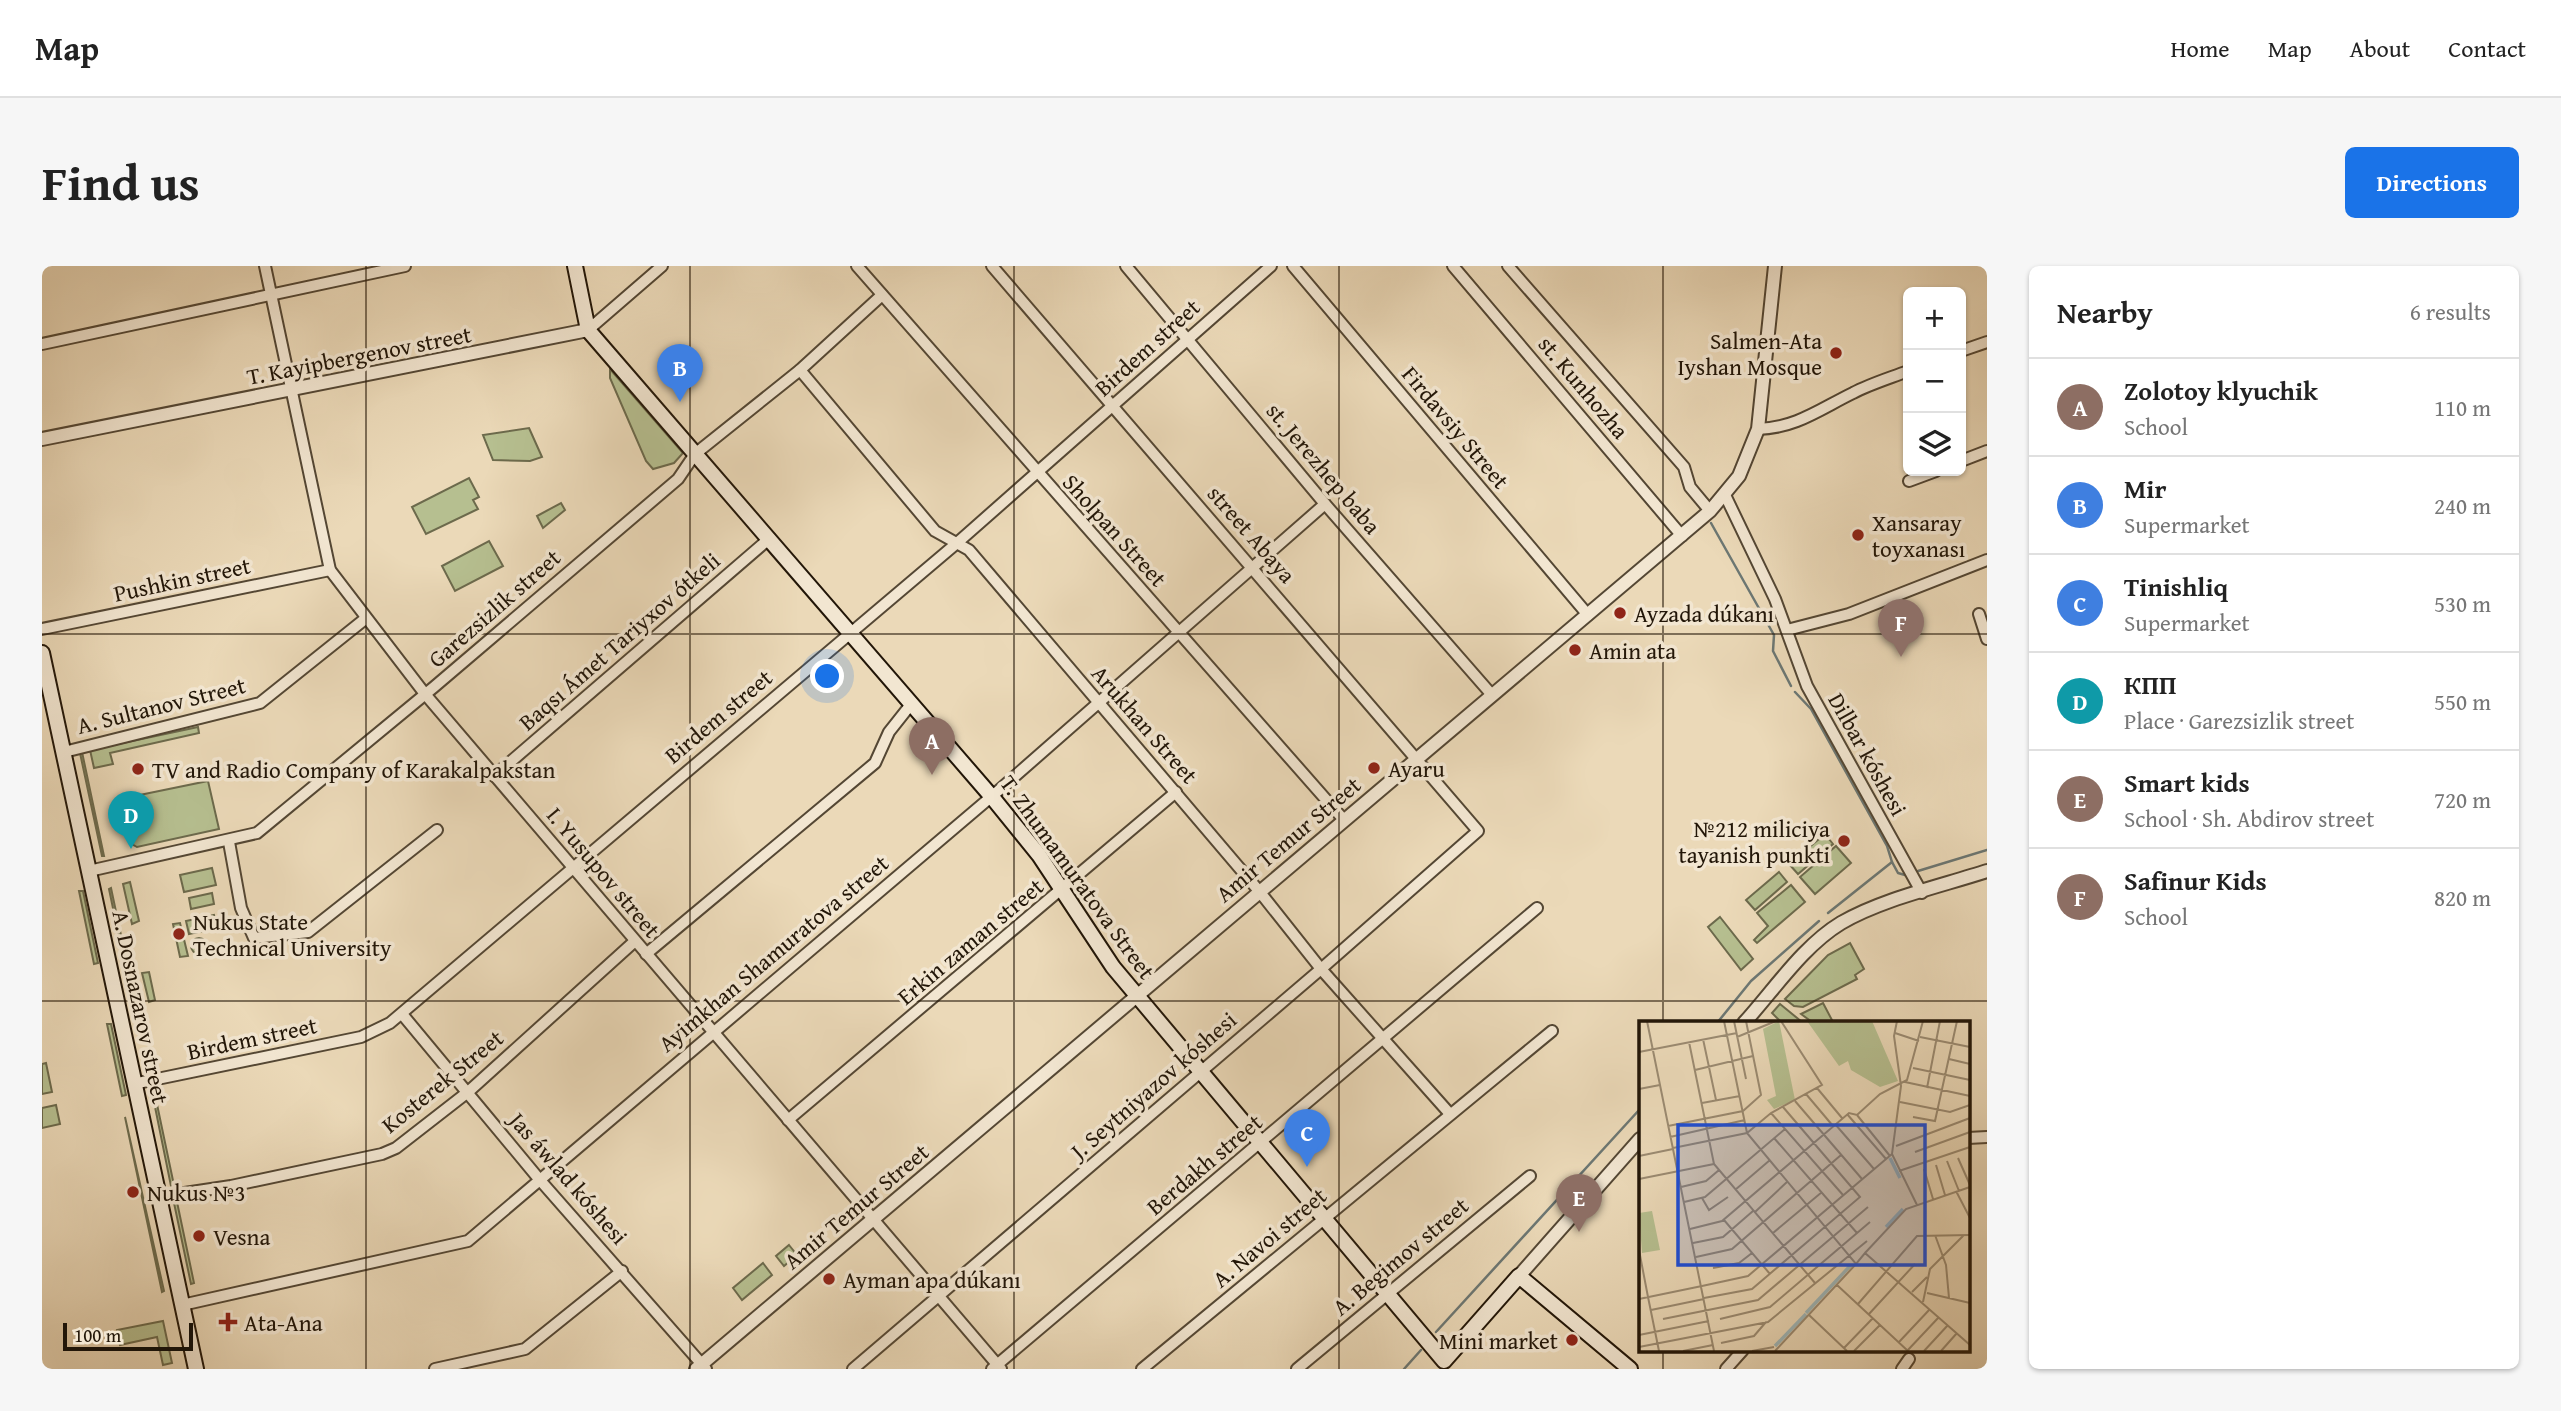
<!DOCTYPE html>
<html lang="en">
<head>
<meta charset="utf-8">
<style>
	:root { --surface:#fff; --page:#f6f6f6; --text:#222; --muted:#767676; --line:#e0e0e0; --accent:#1a73e8 }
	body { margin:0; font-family:"Gentium Book Plus",serif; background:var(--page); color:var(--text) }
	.controls { position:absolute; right:21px; top:21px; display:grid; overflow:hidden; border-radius:10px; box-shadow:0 2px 5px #0004 }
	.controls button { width:63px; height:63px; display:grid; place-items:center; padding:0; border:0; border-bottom:2px solid var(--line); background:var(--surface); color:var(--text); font:35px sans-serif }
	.scale { position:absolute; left:21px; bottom:18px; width:130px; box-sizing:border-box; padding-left:7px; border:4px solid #221608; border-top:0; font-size:19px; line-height:24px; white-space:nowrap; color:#221608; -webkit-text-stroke:5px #f2e6d1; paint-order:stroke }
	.you { position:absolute; left:786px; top:411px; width:24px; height:24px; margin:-18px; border:5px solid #fff; border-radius:50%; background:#1a73e8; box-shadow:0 0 0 10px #1a73e833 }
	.badge { display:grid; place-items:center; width:46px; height:46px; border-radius:50%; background:var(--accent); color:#fff; font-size:23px; font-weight:700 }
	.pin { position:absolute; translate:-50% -58px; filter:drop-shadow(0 2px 4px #0008) }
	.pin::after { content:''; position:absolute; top:37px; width:24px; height:21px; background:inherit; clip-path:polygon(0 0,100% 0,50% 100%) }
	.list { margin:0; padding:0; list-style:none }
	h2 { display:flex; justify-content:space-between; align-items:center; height:91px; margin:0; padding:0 28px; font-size:30px }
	h2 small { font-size:23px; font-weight:400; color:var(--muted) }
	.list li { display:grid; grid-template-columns:46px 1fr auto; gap:21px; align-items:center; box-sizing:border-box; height:98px; padding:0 28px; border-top:2px solid var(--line) }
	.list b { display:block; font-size:26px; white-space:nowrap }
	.list p { margin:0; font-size:23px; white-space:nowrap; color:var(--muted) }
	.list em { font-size:23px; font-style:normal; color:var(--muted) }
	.icon { flex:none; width:38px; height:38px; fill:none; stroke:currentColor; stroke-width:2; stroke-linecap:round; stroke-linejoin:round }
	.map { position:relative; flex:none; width:1945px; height:1103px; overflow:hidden; border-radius:10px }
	header { display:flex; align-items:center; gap:42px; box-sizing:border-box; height:98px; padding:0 35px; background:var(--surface); border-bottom:2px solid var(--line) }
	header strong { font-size:33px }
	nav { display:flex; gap:38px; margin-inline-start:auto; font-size:24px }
	.intro { display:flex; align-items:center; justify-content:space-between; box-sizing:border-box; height:168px; padding:0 42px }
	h1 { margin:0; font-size:49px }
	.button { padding:18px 32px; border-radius:10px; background:var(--accent); color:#fff; font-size:24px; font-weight:700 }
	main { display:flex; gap:42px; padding:0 42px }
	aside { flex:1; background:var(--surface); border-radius:10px; box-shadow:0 2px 5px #0004 }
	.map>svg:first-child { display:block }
	.green { fill:#b6bf90; stroke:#6c6a4c; stroke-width:2 }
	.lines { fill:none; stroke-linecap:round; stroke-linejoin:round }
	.stream { stroke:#6c7773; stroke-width:2.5 }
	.minor-casing { stroke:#544734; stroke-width:14 }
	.tertiary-casing { stroke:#544734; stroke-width:16 }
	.secondary-casing { stroke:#221608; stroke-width:18 }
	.minor { stroke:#f2e6d1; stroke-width:10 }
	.tertiary { stroke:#f2e6d1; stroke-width:12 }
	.secondary { stroke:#f2e6d1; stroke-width:14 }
	.grid { fill:none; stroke:#221608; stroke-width:2; stroke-opacity:0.55 }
	.poi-dot { fill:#8f2418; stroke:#f2e6d1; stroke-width:2.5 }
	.labels { text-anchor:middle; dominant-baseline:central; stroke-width:7; stroke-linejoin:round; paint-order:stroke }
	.poi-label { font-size:23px; fill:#221608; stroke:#f2e6d1; text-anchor:start }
	.street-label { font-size:23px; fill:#221608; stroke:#f2e6d1 }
	.inset-river { fill:none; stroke:#9eb7ba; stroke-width:3.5 }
	.inset-road { fill:none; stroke:#9b8b72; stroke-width:2 }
	.view { fill:#1d4ed8; fill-opacity:0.15; stroke:#1d4ed8; stroke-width:3.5 }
	.inset-edge { fill:none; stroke:#221608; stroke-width:3.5 }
</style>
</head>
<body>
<header>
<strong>Map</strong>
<nav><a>Home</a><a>Map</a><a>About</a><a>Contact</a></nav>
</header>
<div class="intro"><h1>Find us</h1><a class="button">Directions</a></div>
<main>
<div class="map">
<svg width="1945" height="1103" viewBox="0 0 1945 1103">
	<rect width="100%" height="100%" fill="#ebd9b8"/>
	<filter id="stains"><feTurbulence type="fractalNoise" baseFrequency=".00286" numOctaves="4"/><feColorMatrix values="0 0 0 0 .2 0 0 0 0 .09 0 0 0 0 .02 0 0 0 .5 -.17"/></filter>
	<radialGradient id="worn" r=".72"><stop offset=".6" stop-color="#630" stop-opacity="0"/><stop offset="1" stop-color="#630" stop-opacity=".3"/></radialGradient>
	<g class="green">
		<path d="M568,103L641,187L632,197L611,203L604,195L568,112Z"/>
		<path d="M487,162L500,191L488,195L451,194L441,169Z"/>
		<path d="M427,212L437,231L431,234L436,243L384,268L370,241Z"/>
		<path d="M519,237L523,244L501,262L495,250Z"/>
		<path d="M447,275L461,300L413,325L400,300Z"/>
		<path d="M156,461L157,467L68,487L71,498L52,502L48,484Z"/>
		<path d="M40,486L62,590H60L38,487Z"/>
		<path d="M166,515L177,563L95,581L88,577L78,533Z"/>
		<path d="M1783,568L1791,578L1756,608L1747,598Z"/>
		<path d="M1794,580L1809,597L1773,628L1758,611Z"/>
		<path d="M170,602L174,619L142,626L138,609Z"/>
		<path d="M1737,606L1745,616L1713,644L1704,634Z"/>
		<path d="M88,616L97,655L90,658L81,618Z"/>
		<path d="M1749,619L1763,636L1715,677L1712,674L1726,660L1715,647Z"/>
		<path d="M69,622L95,745L90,734L67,623Z"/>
		<path d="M37,625H41L56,697L52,698Z"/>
		<path d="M170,627L172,638L149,643L147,632Z"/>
		<path d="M172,649L175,662L147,668L144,655Z"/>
		<path d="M1678,651L1711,693L1699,704L1666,661Z"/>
		<path d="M138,657L146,690L138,691L131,658Z"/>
		<circle cx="157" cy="680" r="8"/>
		<path d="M1808,677L1822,703L1813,709L1815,713L1761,741L1752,740L1743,733L1786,689Z"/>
		<path d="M107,706L113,734L107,736L100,707Z"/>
		<path d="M1781,737L1791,756H1770L1759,748Z"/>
		<path d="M1738,738L1760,756H1739L1730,747Z"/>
		<path d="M65,758H69L84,829L80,830Z"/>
		<path d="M4,797L10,826L0,828V798Z"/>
		<path d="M112,824L133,924L130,925L110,826Z"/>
		<path d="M14,839L18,858L0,862V842Z"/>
		<path d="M83,851L122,1025L120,1026Z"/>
		<path d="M135,936L152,1017L149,1018L132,937Z"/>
		<path d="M747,979L755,989L742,1000L734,990Z"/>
		<path d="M721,997L730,1009L700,1034L691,1022Z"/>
		<path d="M121,1055L130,1097L121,1099L115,1071L78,1079L75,1064Z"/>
	</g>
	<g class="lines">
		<g class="stream">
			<path d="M1669,257L1732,369L1731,385L1749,420"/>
			<path d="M1753,426L1769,443L1845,580L1850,596"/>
			<path d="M1876,605L1945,584"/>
			<path d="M1786,647L1850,596L1856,607L1863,609"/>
			<path d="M1675,757L1709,715L1777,655"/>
			<path d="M1394,1066L1598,843"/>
			<path d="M1362,1103L1379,1084"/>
		</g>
		<g class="minor-casing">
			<g id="minor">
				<path d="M223,0L288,304L383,428L959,1103"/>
				<path d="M815,0L1302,554"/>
				<path d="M1084,0L1283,238L1450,429"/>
				<path d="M1251,0L1546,349"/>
				<path d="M1411,0L1640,270"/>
				<path d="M1466,0L1642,201L1648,221L1668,245"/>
				<path d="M546,64L620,0"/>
				<path d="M0,78L363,0"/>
				<path d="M1919,85L1945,76"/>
				<path d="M758,104L893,265L927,284L1217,625L1279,703L1408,848"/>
				<path d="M1716,163C1754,162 1778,143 1811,127C1828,118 1848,112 1866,105"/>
				<path d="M1919,195L1945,185"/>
				<path d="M1867,215L1894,205"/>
				<path d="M1683,229L1733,333L1765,420L1880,627"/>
				<path d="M1937,348L1945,373"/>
				<path d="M0,363L288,304"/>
				<path d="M1745,364L1807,348L1945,294"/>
				<path d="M22,486L218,437L323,353"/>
				<path d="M452,510L728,272"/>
				<path d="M187,576L199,642L212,672L266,666L395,564"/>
				<path d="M47,605L215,567L392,421L636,213L653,188L758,104L840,29"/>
				<path d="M604,688L833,497L847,466L870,437"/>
				<path d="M360,748L497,913L664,1103"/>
				<path d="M91,818L319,771L348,757L915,277L1229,0"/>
				<path d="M746,854L1134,526"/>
				<path d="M1926,872L1945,871"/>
				<path d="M116,931L189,920L340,888L354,882L426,826L593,675"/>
				<path d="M140,1039L426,975L956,525L1283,238"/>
				<path d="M393,1103L483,1083L580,1005"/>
				<path d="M811,1103L1279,703L1436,565L950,0"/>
				<path d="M950,1103L1495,642"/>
				<path d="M1100,1103L1510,765"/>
				<path d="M1255,1103L1488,910"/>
				<path d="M1684,1103L1701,1084"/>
				<path d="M1860,1103L1867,1093"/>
			</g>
		</g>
		<g class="tertiary-casing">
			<g id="tertiary">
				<path d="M0,173L546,64"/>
				<path d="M1702,757C1732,724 1761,680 1799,657C1840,633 1899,620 1945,605"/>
				<path d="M1477,1010L1598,873"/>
				<path d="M654,1103L1668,245L1697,210L1716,163L1733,0"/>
			</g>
		</g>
		<g class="secondary-casing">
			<g id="secondary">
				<path d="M533,0L546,64L950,531L997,589L1071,701L1402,1095L1477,1010L1588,1103"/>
				<path d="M0,387L154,1103"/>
			</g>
		</g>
		<use href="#minor" class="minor"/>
		<use href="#tertiary" class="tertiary"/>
		<use href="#secondary" class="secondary"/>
	</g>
	<path class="grid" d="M324,0V1103M648,0V1103M972,0V1103M1297,0V1103M1621,0V757M0,368H1945M0,735H1945M1621,1084V1103"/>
	<g class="poi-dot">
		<circle cx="1794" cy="87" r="7"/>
		<circle cx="1816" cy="269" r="7"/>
		<circle cx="1578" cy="347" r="7"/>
		<circle cx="1533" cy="384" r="7"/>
		<circle cx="1332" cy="502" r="7"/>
		<circle cx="96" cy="503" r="7"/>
		<circle cx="1802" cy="575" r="7"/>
		<circle cx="137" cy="668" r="7"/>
		<circle cx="91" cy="926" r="7"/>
		<circle cx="157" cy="970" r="7"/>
		<circle cx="787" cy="1013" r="7"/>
		<path d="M182.5 1045.5h7v7h7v7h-7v7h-7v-7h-7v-7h7z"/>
		<circle cx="1530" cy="1074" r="7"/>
	</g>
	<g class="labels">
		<g class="poi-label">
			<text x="1780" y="74" text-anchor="end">Salmen-Ata<tspan x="1780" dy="26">Iyshan Mosque</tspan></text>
			<text x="1830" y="256">Xansaray<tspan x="1830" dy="26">toyxanası</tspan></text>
			<text x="1592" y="347">Ayzada dúkanı</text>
			<text x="1547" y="384">Amin ata</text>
			<text x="1346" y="502">Ayaru</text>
			<text x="110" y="503">TV and Radio Company of Karakalpakstan</text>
			<text x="1788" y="562" text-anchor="end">№212 miliciya<tspan x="1788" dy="26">tayanish punkti</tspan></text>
			<text x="151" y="655">Nukus State<tspan x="151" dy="26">Technical University</tspan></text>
			<text x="105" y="926">Nukus №3</text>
			<text x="171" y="970">Vesna</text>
			<text x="801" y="1013">Ayman apa dúkanı</text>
			<text x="202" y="1056">Ata-Ana</text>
			<text x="1516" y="1074" text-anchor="end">Mini market</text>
		</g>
		<g class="street-label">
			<text transform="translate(1105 81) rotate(-42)">Birdem street</text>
			<text transform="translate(317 89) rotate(-11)">T. Kayipbergenov street</text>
			<text transform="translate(1542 121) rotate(50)">st. Kunhozha</text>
			<text transform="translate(1414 161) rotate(50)">Firdavsiy Street</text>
			<text transform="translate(1282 202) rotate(50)">st. Jerezhep baba</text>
			<text transform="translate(1073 264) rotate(48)">Sholpan Street</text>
			<text transform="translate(1210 268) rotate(49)">street Abaya</text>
			<text transform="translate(140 313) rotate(-12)">Pushkin street</text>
			<text transform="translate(452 342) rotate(-41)">Garezsizlik street</text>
			<text transform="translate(577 375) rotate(-41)">Baqsı Ámet Tariyxov ótkeli</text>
			<text transform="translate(119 439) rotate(-14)">A. Sultanov Street</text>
			<text transform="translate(676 450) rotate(-40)">Birdem street</text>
			<text transform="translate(1103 458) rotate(49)">Arukhan Street</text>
			<text transform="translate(1826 488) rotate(61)">Dilbar kóshesi</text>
			<text transform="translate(1246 573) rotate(-40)">Amir Temur Street</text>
			<text transform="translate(562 606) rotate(50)">I. Yusupov street</text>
			<text transform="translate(1036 611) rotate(54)">T. Zhumamuratova Street</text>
			<text transform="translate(928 675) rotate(-40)">Erkin zaman street</text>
			<text transform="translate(731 687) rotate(-40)">Ayimkhan Shamuratova street</text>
			<text transform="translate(99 741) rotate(78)">A. Dosnazarov street</text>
			<text transform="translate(210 772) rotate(-12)">Birdem street</text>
			<text transform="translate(400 815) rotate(-39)">Kosterek Street</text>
			<text transform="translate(1111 819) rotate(-41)">J. Seytniyazov kóshesi</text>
			<text transform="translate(1162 898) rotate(-40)">Berdakh street</text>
			<text transform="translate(527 912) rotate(49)">Jas áwlad kóshesi</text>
			<text transform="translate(814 940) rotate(-40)">Amir Temur Street</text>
			<text transform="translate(1227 971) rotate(-40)">A. Navoi street</text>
			<text transform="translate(1358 990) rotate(-40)">A. Begimov street</text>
		</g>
	</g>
	<g transform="translate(1597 755)">
		<rect width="331" height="331" fill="#ebd9b8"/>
		<path d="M140,0L156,79L135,88L128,79L137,75L124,8ZM168,0H233L259,60L241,66L212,49L209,40L200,45ZM13,190L21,229L3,232L0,192Z" fill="#b6bf90"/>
		<path class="inset-river" d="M251,137L261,157M247,206L264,188M167,292L212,244M136,325L167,293"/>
		<path class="inset-road" d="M8,0L75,330M85,0L108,112L217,243L226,232L331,324M95,0L107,58M256,12L280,20M98,16L137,0M281,16L331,26M64,18L77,79M50,21L75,143L176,262M0,31L98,12M310,38L331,43M274,47L331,59M56,49L114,35M266,61L331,75M178,67L203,97M288,67L301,0M0,68L21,64M167,73L194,105M156,80L223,158M261,81L311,91L331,84M63,82L101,75M132,92L204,174M208,93L247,138M218,94L251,135M274,96L296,100L318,0M196,103L235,148M29,105L104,90L122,74L107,0M31,116L106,99M135,117L218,212M257,125L331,97M34,127L108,112L132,92L183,64L142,0M276,131L331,111M253,133L278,184M0,135L34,128M319,137L331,164M308,140L320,170M297,144L306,174M285,148L294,178M260,150L331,126M0,158L75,143M42,166L67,160L80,149M96,169L131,139M317,170L331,197M63,177L70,189L89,176M45,181L66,176L146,108M116,191L149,160M85,199L131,253M51,208L83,200L210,92L218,94L241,73L268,59L284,0M134,212L183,171M296,214L307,244L310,277M54,222L84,216L114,190M0,229L9,276M226,232L267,188L331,166M57,236L93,228L202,134M74,247L100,242L113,232M198,264L269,330M63,265L109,255L253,133L262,65L255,15L258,0M273,271L288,256M288,272L331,282M9,276L20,330M65,277L113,268L221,176L144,86M0,278L63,265M284,281L291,248L325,214M219,283L278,215L331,214M12,289L65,278M230,293L276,243M170,294L208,330M24,298L119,279L229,186M81,298L131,286L231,201M0,314L70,300M260,321L291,288M82,322L115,315L127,301M0,326L129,301L228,220M205,327L234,297M44,330L74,324M113,330L135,326M136,330L217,243M215,330L241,304M268,330L300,296M285,330L309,304M302,330L318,312"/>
		<path class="view" d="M39,104H286V244H39Z"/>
		<rect width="331" height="331" class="inset-edge"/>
	</g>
	<rect width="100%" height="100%" filter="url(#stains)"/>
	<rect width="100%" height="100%" fill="url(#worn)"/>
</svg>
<div class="controls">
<button>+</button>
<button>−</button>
<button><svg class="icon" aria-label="layers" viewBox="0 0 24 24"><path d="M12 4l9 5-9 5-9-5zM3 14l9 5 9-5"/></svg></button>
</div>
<div class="scale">100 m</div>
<div class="you"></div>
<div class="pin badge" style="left:890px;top:509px;background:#8d6e63">A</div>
<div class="pin badge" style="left:638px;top:136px;background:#3f7fe0">B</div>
<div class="pin badge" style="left:1265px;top:901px;background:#3f7fe0">C</div>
<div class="pin badge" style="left:89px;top:583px;background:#0f9aa8">D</div>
<div class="pin badge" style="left:1537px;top:966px;background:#8d6e63">E</div>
<div class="pin badge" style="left:1859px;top:391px;background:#8d6e63">F</div>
</div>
<aside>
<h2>Nearby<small>6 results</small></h2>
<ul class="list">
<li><span class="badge" style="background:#8d6e63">A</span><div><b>Zolotoy klyuchik</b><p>School</p></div><em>110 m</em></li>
<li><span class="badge" style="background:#3f7fe0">B</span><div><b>Mir</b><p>Supermarket</p></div><em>240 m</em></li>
<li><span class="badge" style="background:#3f7fe0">C</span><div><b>Tinishliq</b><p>Supermarket</p></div><em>530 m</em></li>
<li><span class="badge" style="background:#0f9aa8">D</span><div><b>КПП</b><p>Place · Garezsizlik street</p></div><em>550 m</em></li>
<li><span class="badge" style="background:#8d6e63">E</span><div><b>Smart kids</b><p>School · Sh. Abdirov street</p></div><em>720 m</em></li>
<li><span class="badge" style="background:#8d6e63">F</span><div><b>Safinur Kids</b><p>School</p></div><em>820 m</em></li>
</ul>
</aside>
</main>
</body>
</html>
